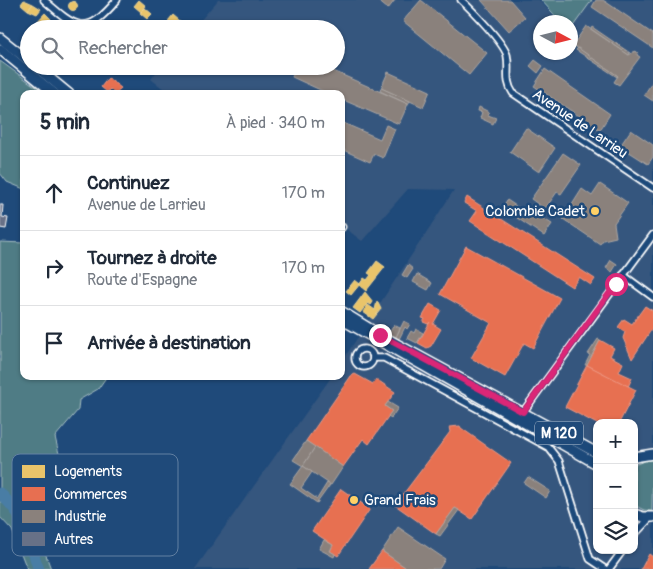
<!DOCTYPE html>
<html lang="fr">
<head>
<meta charset="utf-8">
<style>
	:root { --surface:#fff; --page:#f6f6f7; --text:#1f2937; --muted:#747a83; --line:#e0e1e3 }
	body { margin:0; font-family:Pangolin,sans-serif; background:var(--page); color:var(--text) }
	.controls { position:absolute; right:15px; bottom:15px; display:grid; overflow:hidden; border-radius:10px; box-shadow:0 1px 4px #0004 }
	.controls button { width:45px; height:45px; display:grid; place-items:center; padding:0; border:0; border-bottom:1px solid var(--line); background:var(--surface); color:var(--text); font:25px sans-serif }
	.compass { position:absolute; left:533px; top:15px; width:45px; height:45px; border-radius:50%; background:var(--surface); box-shadow:0 1px 4px #0004; rotate:97deg }
	.stop { position:absolute; width:15px; height:15px; margin:-11px; border:4px solid #db2777; border-radius:50%; background:#fff }
	.stop.end { background:#db2777; border-color:#fff; box-shadow:0 1px 5px #0008 }
	.list { margin:0; padding:0; list-style:none }
	h2 { display:flex; justify-content:space-between; align-items:center; height:65px; margin:0; padding:0 20px; font-size:21px }
	h2 small { font-size:16px; font-weight:400; color:var(--muted) }
	.list li { display:grid; grid-template-columns:32px 1fr auto; gap:15px; align-items:center; box-sizing:border-box; height:75px; padding:0 20px; border-top:1px solid var(--line) }
	.list b { display:block; font-size:19px; white-space:nowrap }
	.list p { margin:0; font-size:16px; white-space:nowrap; color:var(--muted) }
	.list em { font-size:16px; font-style:normal; color:var(--muted) }
	.icon { flex:none; width:28px; height:28px; fill:none; stroke:currentColor; stroke-width:2; stroke-linecap:round; stroke-linejoin:round }
	.map { position:relative; flex:none; width:653px; height:569px; overflow:hidden }
	.search { position:absolute; background:var(--surface); box-shadow:0 1px 4px #0004; left:20px; top:20px; width:325px; height:55px; display:flex; align-items:center; gap:12px; box-sizing:border-box; padding:0 18px; border-radius:28px; color:var(--muted); font-size:19px }
	.panel { position:absolute; background:var(--surface); box-shadow:0 1px 4px #0004; left:20px; top:90px; width:325px; height:290px; border-radius:10px }
	.map>svg:first-child { display:block }
	.built { fill:#35567e; fill-rule:evenodd }
	.green { fill:#4f7c85; stroke:#a7bec2 }
	.homes { fill:#e9c46a; stroke:#f0d697 }
	.shops { fill:#e76f51; stroke:#ee9a85 }
	.industry { fill:#8a817c; stroke:#ada7a3 }
	.lines { fill:none; stroke-linecap:round; stroke-linejoin:round }
	.river { stroke:#487da5; stroke-width:11 }
	.building { fill:#677187; stroke:#fff }
	.minor-casing { stroke:#fff; stroke-width:9 }
	.primary-casing { stroke:#fff; stroke-width:12 }
	.minor { stroke:#1f4a7a; stroke-width:5.5 }
	.primary { stroke:#1f4a7a; stroke-width:9 }
	.route { stroke:#db2777; stroke-width:6 }
	.poi-dot { fill:#ffd166; stroke:#1f4a7a; stroke-width:2 }
	.labels { text-anchor:middle; dominant-baseline:central; stroke-width:5; stroke-linejoin:round; paint-order:stroke }
	.shield { fill:#1f4a7a; stroke:#bcc9d7; stroke-width:1 }
	.shield-label { font-size:14px; font-weight:bold; fill:#fff }
	.street-label { font-size:15px; fill:#fff; stroke:#1f4a7a }
	.poi-label { font-size:15px; fill:#fff; stroke:#1f4a7a; text-anchor:end }
	.key { fill:#1f4a7a; stroke:#6280a2; stroke-width:1 }
	.key-label { font-size:14px; fill:#fff }
</style>
</head>
<body>
<div class="map">
<svg width="653" height="569" viewBox="0 0 653 569">
	<rect width="100%" height="100%" fill="#1f4a7a"/>
	<filter id="ink" filterUnits="userSpaceOnUse"><feTurbulence type="fractalNoise" baseFrequency=".02" numOctaves="2"/><feDisplacementMap in="SourceGraphic" scale="10" xChannelSelector="R" yChannelSelector="G"/><feConvolveMatrix kernelMatrix="1 2 1 2 8 2 1 2 1" color-interpolation-filters="sRGB"/></filter>
	<g filter="url(#ink)">
		<path class="built" d="M218,0H539L559,22H540V52H570V22L584,0H653V569H195L332,376H341V363L454,190L408,189L362,241L341,225V94H170L151,79L161,66H336V29H193ZM597,423H634V550H597Z"/>
		<g class="green">
			<path d="M541,0H592L571,29L570,22H561Z"/>
			<path d="M0,61L46,94H24V189L7,182L0,173Z"/>
			<path d="M0,242L24,243V376H107L98,389L79,400L78,410L55,437L59,454L28,490L40,499V510L55,536L43,547L51,569H27L12,530L0,517Z"/>
			<path d="M647,460H653L652,511L644,510L634,505V465Z"/>
		</g>
		<g class="homes">
			<path d="M24,0L33,4L28,10L21,4Z"/>
			<path d="M139,0L146,6L141,12L134,6Z"/>
			<circle cx="73" cy="6" r="4.5"/>
			<path d="M33,4L41,9L37,14L28,10Z"/>
			<path d="M145,8L152,14L147,19L140,13Z"/>
			<path d="M45,13L51,19L44,27L37,22Z"/>
			<path d="M173,15L180,21L175,27L168,21Z"/>
			<path d="M377,261L385,267L366,291L359,285L364,278L367,280L371,275L368,273Z"/>
			<path d="M355,280L360,284L351,295L346,291Z"/>
			<path d="M365,292L373,302L371,305L368,303L360,313L353,308Z"/>
			<path d="M377,301L381,309L373,319L363,312L368,305L375,310Z"/>
		</g>
		<g class="shops">
			<path d="M108,78L121,88L116,94L110,89L107,92L101,87Z"/>
			<path d="M467,197L595,279L591,285L579,277L572,287L470,221L477,211L464,203Z"/>
			<path d="M466,246L560,298L533,348L524,343L505,377L471,358L491,323L440,294Z"/>
			<path d="M430,304L441,310L433,324L441,329L431,346L427,348L418,343L430,322L428,324L423,322L425,319L422,318Z"/>
			<path d="M645,306L653,311V327L632,359L623,338L625,332L618,327L624,319L632,324Z"/>
			<path d="M600,340L614,348L610,356L623,363L619,372L632,378L628,387L587,365Z"/>
			<path d="M587,365L636,390L619,423L597,424L565,407Z"/>
			<path d="M355,374L373,384L376,379L395,392L385,406L392,411L369,444L363,439L343,467L306,441L351,376Z"/>
			<path d="M460,426L461,428L511,463L472,519L455,508L436,534L395,505L450,432L449,427Z"/>
			<path d="M341,489L370,509L338,556L330,551L333,545L312,531Z"/>
			<path d="M382,551L408,569H369Z"/>
			<path d="M649,554L653,557V569H641Z"/>
		</g>
		<g class="industry">
			<path d="M377,0H395L388,9Z"/>
			<path d="M421,0L487,53L469,75L403,21Z"/>
			<path d="M481,0H510L525,17L509,31Z"/>
			<path d="M596,0H603L653,34V48L592,7Z"/>
			<path d="M586,26L629,55L635,51L638,53L637,55L640,57L619,85L614,82L618,76L573,45Z"/>
			<path d="M592,27L630,53L629,55L591,29Z"/>
			<path d="M578,48L618,76L617,77L576,50Z"/>
			<path d="M535,60L543,66L538,73L530,66Z"/>
			<path d="M297,66H322L408,104L399,124L341,99V94H329L292,77Z"/>
			<path d="M545,69L610,114L600,130L534,86Z"/>
			<path d="M388,72L430,91L423,107L381,88Z"/>
			<path d="M653,81V101L644,95Z"/>
			<path d="M381,88L410,101L408,104L380,91Z"/>
			<path d="M479,107L489,112L488,115L496,118L493,124L480,118L482,112L478,111Z"/>
			<path d="M341,122L380,139L386,125L395,129L383,158L374,154L370,162L341,149Z"/>
			<path d="M526,128L555,148L539,172L510,152Z"/>
			<path d="M631,130L653,145V157L648,164L620,146Z"/>
			<path d="M563,153L581,165L561,194L557,192L545,209L531,199Z"/>
			<path d="M600,184L628,203L614,223L616,237L603,240L600,244L563,219L582,189L592,196Z"/>
			<path d="M507,200L534,218L536,214L552,224L544,236L502,208Z"/>
			<path d="M611,260L617,264L612,272L606,268Z"/>
			<path d="M408,265L413,269L407,278L402,275Z"/>
			<path d="M417,274L432,283L428,290L413,282Z"/>
			<path d="M404,321L410,324L407,329L405,327L399,339L396,337Z"/>
			<path d="M394,325L400,328L396,337L389,333Z"/>
			<path d="M416,329L423,333L417,343L407,338L411,331L414,333Z"/>
			<path d="M598,339L600,340L587,365H585L590,355L588,354Z"/>
			<path d="M388,402L398,408L391,418L388,416L392,411L385,406Z"/>
			<path d="M306,441L315,447L303,466L293,460Z"/>
			<path d="M315,447L343,467L331,485L303,466Z"/>
			<path d="M303,466L312,472L301,488L317,499L327,483L330,485L317,503L290,484Z"/>
			<path d="M528,477L550,491L546,498L524,483Z"/>
			<path d="M455,508L459,510L440,536L436,534Z"/>
			<path d="M398,527L445,559L439,569H408L382,551Z"/>
			<path d="M324,540L333,545L330,551L335,554L334,557L319,549Z"/>
		</g>
		<g class="lines">
			<path class="river" d="M0,493C11,504 22,517 28,531C33,544 33,557 39,569"/>
		</g>
		<path class="building" d="M0,205H3L2,217L8,218L6,229L0,228Z"/>
		<g class="lines">
			<g class="minor-casing">
				<g id="minor">
					<path d="M44,0C77,29 86,37 117,0"/>
					<path d="M461,0C472,10 503,42 507,55C510,70 504,80 513,93L653,188"/>
					<path d="M341,228L342,227"/>
					<path d="M623,275L653,297"/>
					<circle cx="364" cy="358" r="9"/>
					<path d="M373,358H384L548,447L559,461L590,559L605,569"/>
					<path d="M523,412L653,235"/>
					<path d="M634,535L650,518"/>
					<path d="M609,569L623,550"/>
				</g>
			</g>
			<g class="primary-casing">
				<g id="primary">
					<path d="M0,38L29,61"/>
					<path d="M0,49L55,94"/>
					<path d="M35,66L69,94"/>
					<path d="M341,311L380,335L597,453"/>
					<path d="M341,319L597,464"/>
					<path d="M634,457L653,454"/>
					<path d="M634,514L643,517H653"/>
				</g>
			</g>
			<use href="#minor" class="minor"/>
			<use href="#primary" class="primary"/>
		</g>
	</g>
	<g class="lines" filter="url(#ink)">
		<path class="route" d="M380,335L523,412L616,284"/>
	</g>
	<g class="poi-dot">
		<circle cx="595" cy="211" r="5"/>
		<circle cx="354" cy="500" r="5"/>
	</g>
	<g class="labels">
		<rect class="shield" x="535" y="421.5" width="48" height="23" rx="4"/>
		<g class="shield-label">
			<text x="559" y="433">M 120</text>
		</g>
		<g class="street-label">
			<text transform="translate(580 124) rotate(34)">Avenue de Larrieu</text>
		</g>
		<g class="poi-label">
			<text x="585" y="211">Colombie Cadet</text>
			<text x="364" y="500" text-anchor="start">Grand Frais</text>
		</g>
	</g>
	<rect x="12" y="454" width="166" height="102" rx="8" class="key"/>
	<rect x="22" y="465" width="23" height="13" fill="#e9c46a"/>
	<rect x="22" y="487" width="23" height="14" fill="#e76f51"/>
	<rect x="22" y="510" width="23" height="13" fill="#8a817c"/>
	<rect x="22" y="532" width="23" height="14" fill="#677187"/>
	<g class="key-label">
		<text x="54" y="476">Logements</text>
		<text x="54" y="499">Commerces</text>
		<text x="54" y="521">Industrie</text>
		<text x="54" y="544">Autres</text>
	</g>
</svg>
<div class="controls">
<button>+</button>
<button>−</button>
<button><svg class="icon" aria-label="layers" viewBox="0 0 24 24"><path d="M12 4l9 5-9 5-9-5zM3 14l9 5 9-5"/></svg></button>
</div>
<svg class="compass" viewBox="-18 -18 36 36"><path d="M0-13l5 13h-10z" fill="#e53935"/><path d="M0 13l5-13h-10z" fill="#747a83"/></svg>
<div class="stop" style="left:616px;top:284px"></div>
<div class="stop end" style="left:380px;top:335px"></div>
<div class="search"><svg class="icon" aria-label="search" viewBox="0 0 24 24"><circle cx="10" cy="10" r="6"/><path d="M15 15l6 6"/></svg>Rechercher</div>
<section class="panel">
<h2>5 min<small>À pied · 340 m</small></h2>
<ul class="list">
<li><svg class="icon" aria-label="ahead" viewBox="0 0 24 24"><path d="M12 20V5M6 11l6-6 6 6"/></svg><div><b>Continuez</b><p>Avenue de Larrieu</p></div><em>170 m</em></li>
<li><svg class="icon" aria-label="right" viewBox="0 0 24 24"><path d="M7 20v-9h11M14 6l5 5-5 5"/></svg><div><b>Tournez à droite</b><p>Route d'Espagne</p></div><em>170 m</em></li>
<li><svg class="icon" aria-label="arrive" viewBox="0 0 24 24"><path d="M6 21V4h12l-3 4 3 4H6"/></svg><div><b>Arrivée à destination</b></div></li>
</ul>
</section>
</div>
</body>
</html>
